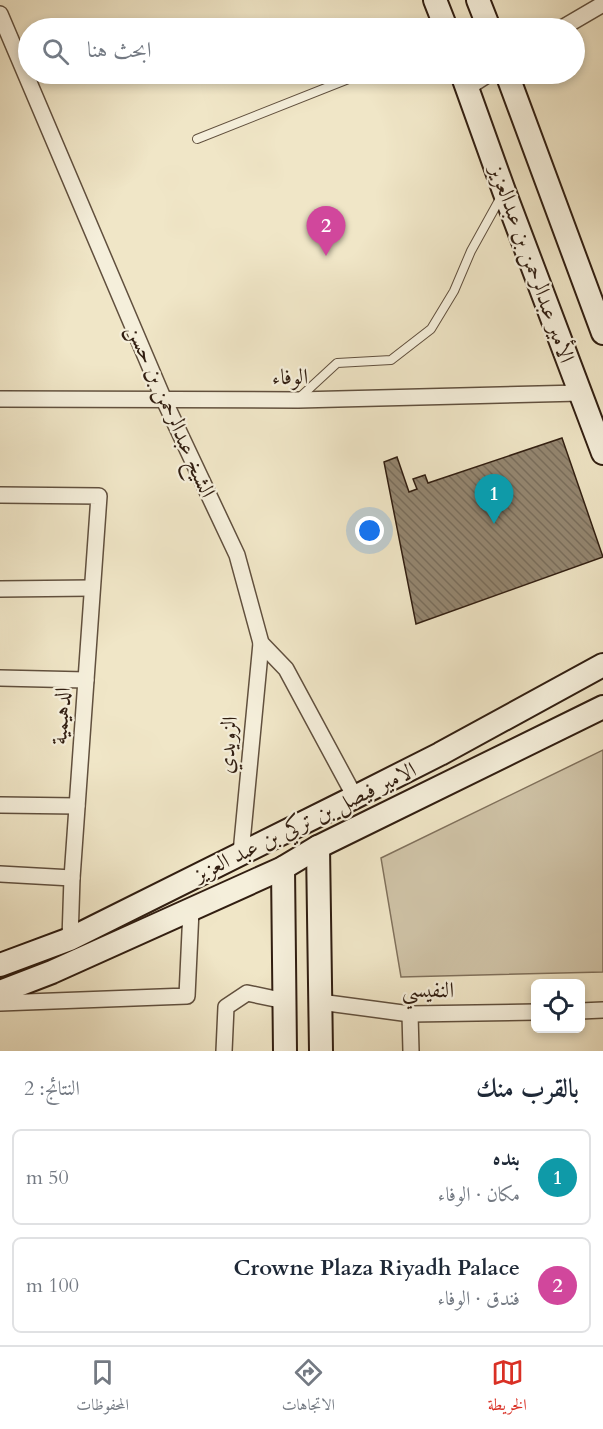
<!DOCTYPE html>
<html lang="ar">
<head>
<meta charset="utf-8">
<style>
	:root { --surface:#fff; --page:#f2f2f3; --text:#1f2937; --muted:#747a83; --line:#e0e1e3; --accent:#d93025 }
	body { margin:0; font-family:Cardo,Amiri,serif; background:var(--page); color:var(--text); direction:rtl }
	.controls { position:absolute; right:18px; bottom:18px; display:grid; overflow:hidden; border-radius:9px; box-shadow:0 3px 9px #0003 }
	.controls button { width:54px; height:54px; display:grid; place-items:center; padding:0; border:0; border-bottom:2px solid var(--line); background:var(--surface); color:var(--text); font:30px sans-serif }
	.you { position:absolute; left:370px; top:531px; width:21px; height:21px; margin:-15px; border:4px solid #fff; border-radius:50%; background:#1a73e8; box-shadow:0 0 0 9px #1a73e833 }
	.badge { display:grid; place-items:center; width:39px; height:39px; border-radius:50%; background:var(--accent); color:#fff; font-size:20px; font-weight:700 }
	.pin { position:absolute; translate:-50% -50px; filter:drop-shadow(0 2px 3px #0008) }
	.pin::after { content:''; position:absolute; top:32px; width:21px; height:18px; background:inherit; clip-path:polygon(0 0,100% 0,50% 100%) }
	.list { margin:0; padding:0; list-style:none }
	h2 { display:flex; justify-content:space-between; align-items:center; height:78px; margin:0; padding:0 24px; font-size:26px }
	h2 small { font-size:20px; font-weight:400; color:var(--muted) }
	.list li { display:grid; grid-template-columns:39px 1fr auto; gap:18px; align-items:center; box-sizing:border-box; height:96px; margin:0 12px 12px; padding:0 12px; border:2px solid var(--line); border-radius:9px }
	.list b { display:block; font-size:22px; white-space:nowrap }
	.list p { margin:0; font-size:20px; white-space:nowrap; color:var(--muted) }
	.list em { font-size:20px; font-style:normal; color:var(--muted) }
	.icon { flex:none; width:33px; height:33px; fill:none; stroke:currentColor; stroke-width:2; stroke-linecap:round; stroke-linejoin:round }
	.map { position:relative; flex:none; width:603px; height:1051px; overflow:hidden; direction:ltr }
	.search { position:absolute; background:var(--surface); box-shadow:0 3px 9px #0003; left:18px; right:18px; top:18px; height:66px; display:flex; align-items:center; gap:15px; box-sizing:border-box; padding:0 21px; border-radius:33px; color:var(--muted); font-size:22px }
	.sheet { height:294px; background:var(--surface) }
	nav { display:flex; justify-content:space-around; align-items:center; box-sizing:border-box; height:84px; border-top:2px solid var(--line); background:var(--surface); font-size:16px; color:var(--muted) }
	nav a { display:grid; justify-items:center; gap:3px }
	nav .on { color:var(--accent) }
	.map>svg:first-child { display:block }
	.grass { fill:#d0c4a8; stroke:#80715c; stroke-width:1.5 }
	.building { fill:url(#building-back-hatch); stroke:#311e11; stroke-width:1.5 }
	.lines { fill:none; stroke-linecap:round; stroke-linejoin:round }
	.lane-casing { stroke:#61503e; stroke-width:10 }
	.street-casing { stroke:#61503e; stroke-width:18 }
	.secondary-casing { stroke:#311e11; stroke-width:26 }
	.lane { stroke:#f5efdb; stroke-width:8 }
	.street { stroke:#f5efdb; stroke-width:15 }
	.secondary { stroke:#f5efdb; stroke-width:22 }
	.labels { text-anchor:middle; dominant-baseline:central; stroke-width:4.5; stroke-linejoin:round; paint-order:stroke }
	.street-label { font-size:22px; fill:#311e11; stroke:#f5efdb }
</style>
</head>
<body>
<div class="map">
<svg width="603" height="1051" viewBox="0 0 603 1051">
	<defs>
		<pattern id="building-back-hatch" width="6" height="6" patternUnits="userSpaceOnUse" patternTransform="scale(1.5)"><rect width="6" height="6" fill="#948670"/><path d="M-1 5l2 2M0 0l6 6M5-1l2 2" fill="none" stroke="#796d5b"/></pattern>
	</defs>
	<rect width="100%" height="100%" fill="#f0e6c7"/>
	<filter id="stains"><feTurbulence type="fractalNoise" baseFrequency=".00333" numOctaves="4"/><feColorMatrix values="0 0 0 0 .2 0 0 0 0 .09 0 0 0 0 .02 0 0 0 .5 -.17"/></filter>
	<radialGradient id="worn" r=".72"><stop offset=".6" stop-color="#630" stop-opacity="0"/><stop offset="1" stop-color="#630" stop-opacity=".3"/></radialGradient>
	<path class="grass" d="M603,750V972L401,977L381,858Z"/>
	<path class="building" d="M562,438L603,557L416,624L384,462L397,457L409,492L417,489L413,479L425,475L428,483Z"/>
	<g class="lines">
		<g class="lane-casing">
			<g id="lane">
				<path d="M197,139L361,74"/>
				<path d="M298,399L337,363L391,360L431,329L454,291L471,251L502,195"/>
			</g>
		</g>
		<g class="street-casing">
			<g id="street">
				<path d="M0,14L164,400L237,555L261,643L286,669L355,797"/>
				<path d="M562,28L603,4"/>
				<path d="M467,88L489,74"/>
				<path d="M0,399L298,400L580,393"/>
				<path d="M0,495L99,496L72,878L70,939"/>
				<path d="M0,589L92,588"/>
				<path d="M0,678L86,680"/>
				<path d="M0,805L77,806"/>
				<path d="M241,853L261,643"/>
				<path d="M0,874L72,878"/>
				<path d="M320,1002L410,1014L536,1012"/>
				<path d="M0,1003L187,996L191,910"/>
				<path d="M580,1011L603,1010"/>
				<path d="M410,1014L411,1051"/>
				<path d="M224,1051L226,1007L247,993L285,1001"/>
			</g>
		</g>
		<g class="secondary-casing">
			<g id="secondary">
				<path d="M435,0L446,28"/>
				<path d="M478,0L489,28"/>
				<path d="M462,74L504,191L603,453"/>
				<path d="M507,74L603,333"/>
				<path d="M318,847L321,1051"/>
				<path d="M283,868L285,1051"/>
				<path d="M0,965L70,939L355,797L440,754L603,665"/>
				<path d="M0,992L52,972L283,868L318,847L603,707"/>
			</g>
		</g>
		<use href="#lane" class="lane"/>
		<use href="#street" class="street"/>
		<use href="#secondary" class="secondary"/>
	</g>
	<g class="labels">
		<g class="street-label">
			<text transform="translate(532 264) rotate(70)">الأمير عبدالرحمن بن عبدالعزيز</text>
			<text transform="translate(290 377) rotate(-1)">الوفاء</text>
			<text transform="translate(171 411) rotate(66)">الشيخ عبدالرحمن بن حسن</text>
			<text transform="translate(61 716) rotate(-86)">الدهيمية</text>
			<text transform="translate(228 745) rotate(-85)">الزويدي</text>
			<text transform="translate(305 822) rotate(-26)">الامير فيصل بن تركي بن عبد العزيز</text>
			<text transform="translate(428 990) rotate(1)">النفيسي</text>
		</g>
	</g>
	<rect width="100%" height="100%" filter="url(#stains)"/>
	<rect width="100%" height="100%" fill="url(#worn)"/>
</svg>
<div class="controls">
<button><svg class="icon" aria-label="locate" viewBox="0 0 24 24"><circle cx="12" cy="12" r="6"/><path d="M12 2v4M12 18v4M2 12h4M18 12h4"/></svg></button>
</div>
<div class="you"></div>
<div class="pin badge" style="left:494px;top:524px;background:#0f9aa8">1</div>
<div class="pin badge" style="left:326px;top:256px;background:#d1479c">2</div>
<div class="search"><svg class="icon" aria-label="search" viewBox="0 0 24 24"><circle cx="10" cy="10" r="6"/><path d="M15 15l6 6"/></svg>ابحث هنا</div>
</div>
<section class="sheet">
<h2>بالقرب منك<small>النتائج: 2</small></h2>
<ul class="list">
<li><span class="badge" style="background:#0f9aa8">1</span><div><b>بنده</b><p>مكان · الوفاء</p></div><em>50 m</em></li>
<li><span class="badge" style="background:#d1479c">2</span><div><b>Crowne Plaza Riyadh Palace</b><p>فندق · الوفاء</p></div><em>100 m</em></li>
</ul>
</section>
<nav>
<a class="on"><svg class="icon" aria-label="map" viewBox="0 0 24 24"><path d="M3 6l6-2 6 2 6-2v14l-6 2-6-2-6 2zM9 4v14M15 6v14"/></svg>الخريطة</a>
<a><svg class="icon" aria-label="directions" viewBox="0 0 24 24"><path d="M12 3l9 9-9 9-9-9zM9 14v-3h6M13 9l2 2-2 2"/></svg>الاتجاهات</a>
<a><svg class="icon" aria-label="saved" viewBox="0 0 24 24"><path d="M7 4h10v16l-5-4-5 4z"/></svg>المحفوظات</a>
</nav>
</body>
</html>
